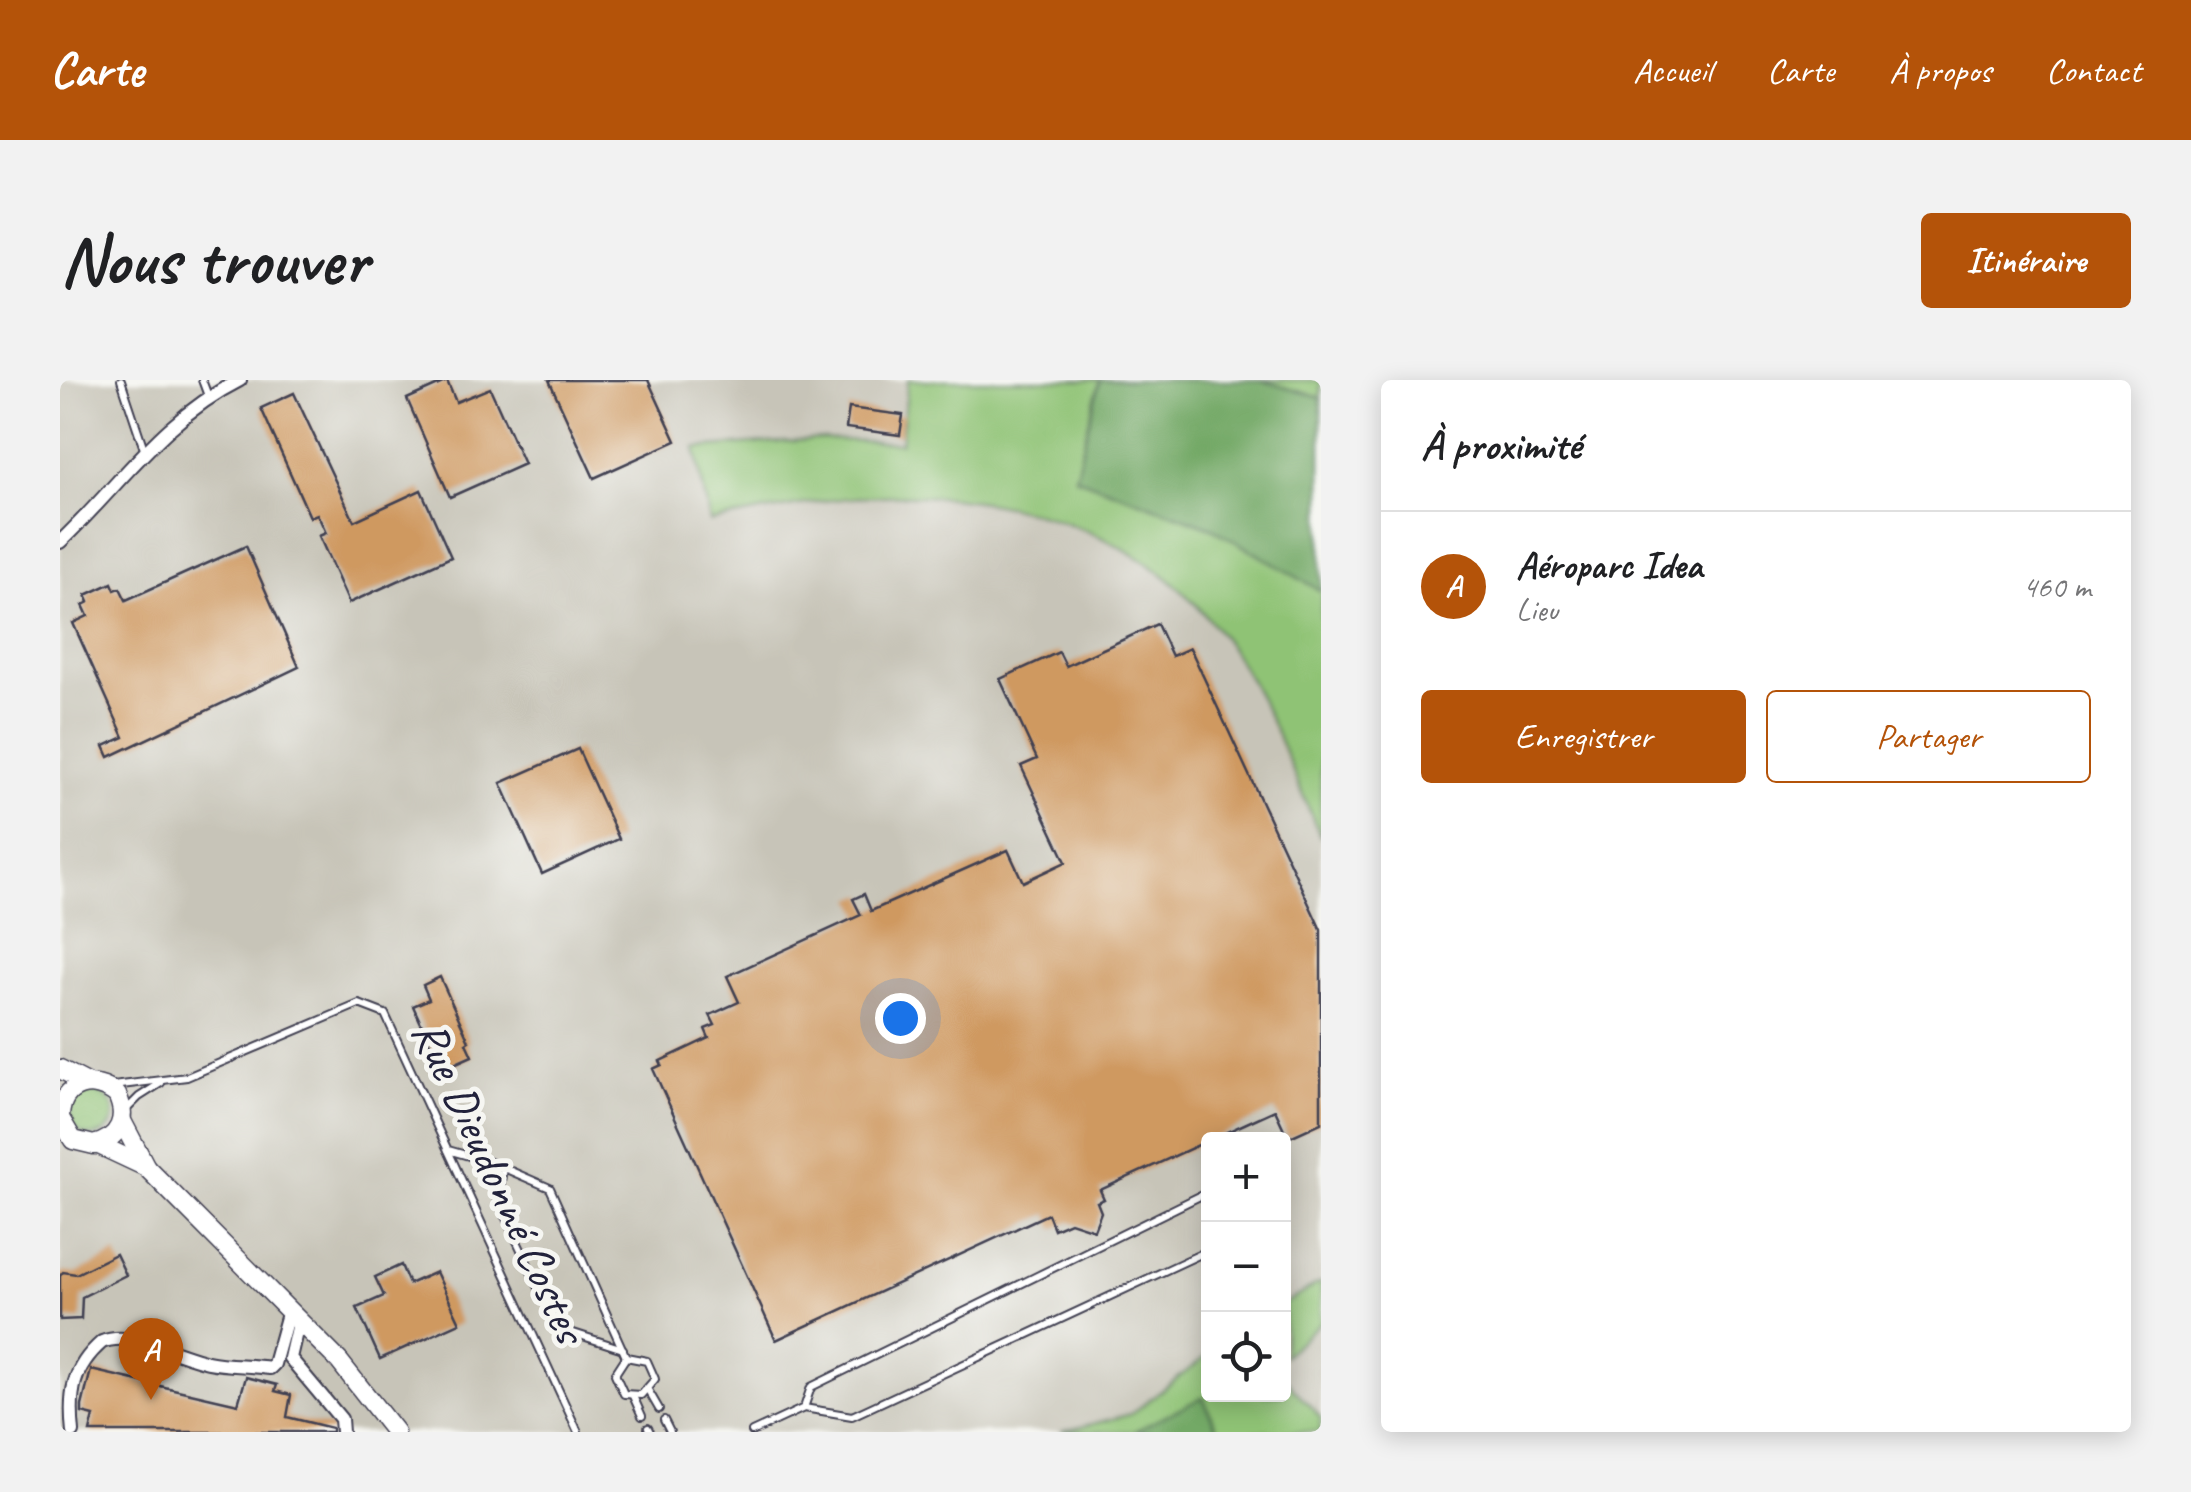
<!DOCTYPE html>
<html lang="fr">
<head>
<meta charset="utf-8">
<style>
	:root { --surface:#fff; --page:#f2f2f2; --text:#202124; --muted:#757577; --line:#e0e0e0; --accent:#b45309 }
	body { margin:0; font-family:Caveat,sans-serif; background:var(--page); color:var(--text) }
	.controls { position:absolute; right:30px; bottom:30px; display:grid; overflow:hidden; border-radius:10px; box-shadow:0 5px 25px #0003 }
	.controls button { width:90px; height:90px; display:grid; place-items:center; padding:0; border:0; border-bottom:2px solid var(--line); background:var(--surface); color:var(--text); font:50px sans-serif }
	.you { position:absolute; left:840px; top:638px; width:35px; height:35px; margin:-25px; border:8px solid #fff; border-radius:50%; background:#1a73e8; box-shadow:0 0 0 15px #1a73e833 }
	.badge { display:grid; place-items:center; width:65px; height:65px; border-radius:50%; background:var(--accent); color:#fff; font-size:32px; font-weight:700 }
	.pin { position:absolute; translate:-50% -82px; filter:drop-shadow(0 2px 5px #0008) }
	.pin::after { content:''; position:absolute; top:52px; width:35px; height:30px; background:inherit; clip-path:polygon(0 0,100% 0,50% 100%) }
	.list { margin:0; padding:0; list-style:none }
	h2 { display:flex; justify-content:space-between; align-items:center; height:130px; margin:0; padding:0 40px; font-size:42px }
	h2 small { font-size:32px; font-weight:400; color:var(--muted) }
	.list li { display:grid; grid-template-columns:65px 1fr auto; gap:30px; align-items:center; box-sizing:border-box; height:150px; padding:0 40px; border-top:2px solid var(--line) }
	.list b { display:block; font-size:38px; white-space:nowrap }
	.list p { margin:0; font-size:32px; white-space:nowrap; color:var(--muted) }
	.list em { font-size:32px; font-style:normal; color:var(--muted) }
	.actions { display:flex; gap:20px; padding:30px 40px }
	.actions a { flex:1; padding:22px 0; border:2px solid var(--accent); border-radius:10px; text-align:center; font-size:35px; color:var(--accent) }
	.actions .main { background:var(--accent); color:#fff }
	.icon { flex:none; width:55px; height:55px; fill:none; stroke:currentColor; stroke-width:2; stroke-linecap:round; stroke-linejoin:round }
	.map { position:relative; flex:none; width:1261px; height:1052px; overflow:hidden; border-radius:10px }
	header { display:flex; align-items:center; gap:60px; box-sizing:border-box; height:140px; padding:0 50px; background:var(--accent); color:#fff }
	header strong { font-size:48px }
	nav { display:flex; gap:55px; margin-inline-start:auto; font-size:35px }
	.intro { display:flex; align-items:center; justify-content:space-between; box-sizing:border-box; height:240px; padding:0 60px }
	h1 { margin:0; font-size:70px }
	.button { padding:25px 45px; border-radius:10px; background:var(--accent); color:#fff; font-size:35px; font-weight:700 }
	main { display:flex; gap:60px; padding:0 60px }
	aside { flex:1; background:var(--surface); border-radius:10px; box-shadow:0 5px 25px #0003 }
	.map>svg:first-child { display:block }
	.industrial { fill:#c7c4b8 }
	.green { fill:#8fc375; stroke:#587258; stroke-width:2.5 }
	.forest { fill:#73a966; stroke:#4a6650; stroke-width:2.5 }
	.building { fill:#cf9960 }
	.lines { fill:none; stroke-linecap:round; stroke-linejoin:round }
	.lane-casing { stroke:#413f51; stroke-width:10 }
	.street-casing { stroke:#413f51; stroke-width:16 }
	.secondary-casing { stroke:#413f51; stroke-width:21 }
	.lane { stroke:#fff; stroke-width:6 }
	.street { stroke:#fff; stroke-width:12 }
	.secondary { stroke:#fff; stroke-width:18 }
	.labels { text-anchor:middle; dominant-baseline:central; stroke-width:10; stroke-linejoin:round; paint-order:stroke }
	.street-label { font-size:48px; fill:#22223b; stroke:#f6f6f2 }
</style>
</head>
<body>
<header>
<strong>Carte</strong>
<nav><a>Accueil</a><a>Carte</a><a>À propos</a><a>Contact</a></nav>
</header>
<div class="intro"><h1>Nous trouver</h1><a class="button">Itinéraire</a></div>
<main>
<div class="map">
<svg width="1261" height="1052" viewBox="0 0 1261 1052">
	<rect width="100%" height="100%" fill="#f6f6f2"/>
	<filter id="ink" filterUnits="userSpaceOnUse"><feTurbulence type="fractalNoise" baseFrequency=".01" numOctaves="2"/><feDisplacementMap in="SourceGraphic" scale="20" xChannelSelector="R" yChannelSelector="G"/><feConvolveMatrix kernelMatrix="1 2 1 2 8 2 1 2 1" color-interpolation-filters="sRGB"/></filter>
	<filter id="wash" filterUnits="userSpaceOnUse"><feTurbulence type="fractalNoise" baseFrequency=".0048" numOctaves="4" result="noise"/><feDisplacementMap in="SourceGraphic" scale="40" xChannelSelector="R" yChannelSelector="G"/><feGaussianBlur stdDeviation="2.25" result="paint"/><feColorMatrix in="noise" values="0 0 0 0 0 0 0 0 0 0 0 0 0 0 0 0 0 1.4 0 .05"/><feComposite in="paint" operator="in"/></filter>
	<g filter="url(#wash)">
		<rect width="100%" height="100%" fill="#f3e2cb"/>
		<g class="industrial">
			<path d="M0,0H848L841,63L764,59L636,68L649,141L721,128L820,116L906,119L985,136L1064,166L1126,213L1153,243L1192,303L1261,458V902L1224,924V759H1148V975L1071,1034L1001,1052H0Z"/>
			<path d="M1261,942V1038L1224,998V976Z"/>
		</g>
		<g class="green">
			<path d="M848,0H1040L1015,97L1152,148L1261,211V458C1229,385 1202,304 1151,242C1073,145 942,113 822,116C765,118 706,131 650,142L635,68L764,59L841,63Z"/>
			<path d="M1200,0H1261V18Z"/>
			<circle cx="32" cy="734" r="22"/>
			<path d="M1261,902V942L1224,976V924Z"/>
			<path d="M1148,975V1014H1224V998L1261,1038V1052H1158L1143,1018L1073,1052H1001L1071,1034Z"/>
		</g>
		<g class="forest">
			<path d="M1040,0H1200L1261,18V211L1152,148L1015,97Z"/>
			<path d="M1143,1017L1158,1052H1073Z"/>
		</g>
		<g id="blocks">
			<g class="building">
				<path d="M489,0H588L616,61L534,98Z"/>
				<path d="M387,1L396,22L430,8L464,84L390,117L347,19Z"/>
				<path d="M234,13L294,141L361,110L391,177L289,223L259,156L266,153L261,142L257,134L250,137L201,28Z"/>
				<path d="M789,28L843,35L840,55L786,48Z"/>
				<path d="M186,166L239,287L49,377L44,366L64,357L13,243L28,236L23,225L29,222L26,215L52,203L55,210L60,208L66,220Z"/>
				<path d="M1097,244L1112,276L1130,268L1261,550V743L1228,758L1215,730L1040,810L1044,819L1037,822L1041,832L1034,850L1010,842L994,849L988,834L716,960L593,689L602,685L600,681L649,658L645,649L655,645L650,635L679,622L667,596L801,535L793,519L804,514L811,531L948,470L963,502L1006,482L961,386L977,379L940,299L999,272L1006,286Z"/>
				<path d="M518,369L559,459L482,494L441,403Z"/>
				<path d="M380,597L409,661L406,663L412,676L385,688L379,674L376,676L353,626L369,619L363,605Z"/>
				<path d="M56,874L66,895L22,917L21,939L0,940V896L3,892L16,894Z"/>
				<path d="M341,885L349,904L376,892L400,943L320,979L297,928L324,916L315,897Z"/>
				<path d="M31,990L178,1024L186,997L217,1005L215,1011L231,1015L227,1037L272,1048V1052H30L34,1036L22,1033V1026Z"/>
			</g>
		</g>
	</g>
	<g filter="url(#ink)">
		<use href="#blocks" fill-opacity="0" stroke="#413f51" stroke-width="2.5"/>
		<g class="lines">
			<g class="lane-casing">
				<g id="lane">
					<path d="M61,0L84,69"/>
					<path d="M142,0L148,16"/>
					<path d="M53,706L127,697L299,624L325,634L518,1052"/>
					<path d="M64,732L79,717L101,703"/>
					<path d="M388,770L430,782L490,808L566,977"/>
					<path d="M443,788L438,821L498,948L563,969"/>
					<path d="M566,977L587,981L595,999L581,1015L564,1014L555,994Z"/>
					<path d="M588,1010L599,1029"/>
					<path d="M573,1016L582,1036"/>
					<path d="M744,1028L751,1007L1148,812"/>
					<path d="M604,1040L610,1052"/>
					<path d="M588,1048L590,1052"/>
					<path d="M692,1052L744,1028L792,1036L1143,873L1148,868"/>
				</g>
			</g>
			<g class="street-casing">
				<g id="street">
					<path d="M0,162C62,103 101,40 180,0"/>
					<path d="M239,939L230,978L281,1039L282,1052"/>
					<path d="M13,1052C9,1014 12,988 42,962C71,950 117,975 148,982C167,986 190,985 210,988L214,984L229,930"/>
				</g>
			</g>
			<g class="secondary-casing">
				<g id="secondary">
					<path d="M0,689L27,703"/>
					<path d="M0,736C2,702 34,696 57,715C68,738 60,758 34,765L13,760L0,738"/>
					<path d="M62,741L86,787"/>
					<path d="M37,764L86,787L279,981L335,1052"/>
				</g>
			</g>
			<use href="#lane" class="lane"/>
			<use href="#street" class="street"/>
			<use href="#secondary" class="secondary"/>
		</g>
	</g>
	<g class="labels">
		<g class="street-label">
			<text transform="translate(440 801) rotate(65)">Rue Dieudonné Costes</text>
		</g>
	</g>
</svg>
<div class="controls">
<button>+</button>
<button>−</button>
<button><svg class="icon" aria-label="locate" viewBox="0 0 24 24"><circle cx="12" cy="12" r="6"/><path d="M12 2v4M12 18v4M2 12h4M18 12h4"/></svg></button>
</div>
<div class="you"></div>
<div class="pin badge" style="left:91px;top:1020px">A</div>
</div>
<aside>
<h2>À proximité<small></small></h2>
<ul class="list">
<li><span class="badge">A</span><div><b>Aéroparc Idea</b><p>Lieu</p></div><em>460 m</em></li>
</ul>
<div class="actions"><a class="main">Enregistrer</a><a>Partager</a></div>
</aside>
</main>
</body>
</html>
